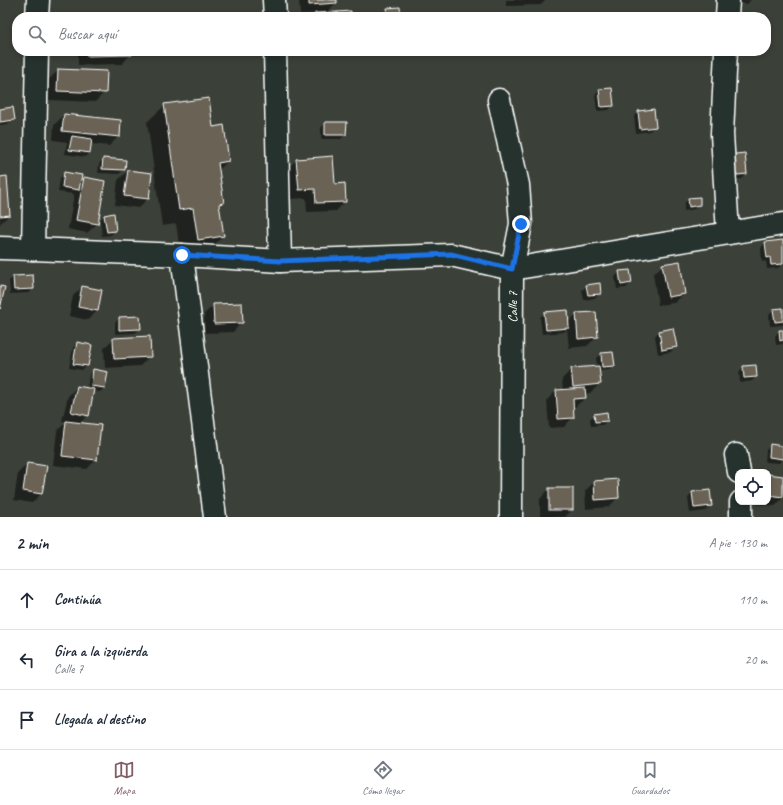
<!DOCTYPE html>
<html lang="es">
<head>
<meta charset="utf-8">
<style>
	:root { --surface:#fff; --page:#f6f6f7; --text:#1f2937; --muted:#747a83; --line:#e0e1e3; --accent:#845c67 }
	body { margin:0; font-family:Caveat,sans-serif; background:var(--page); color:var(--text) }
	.controls { position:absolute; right:12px; bottom:12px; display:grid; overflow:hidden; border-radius:8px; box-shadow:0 2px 6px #0003 }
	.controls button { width:36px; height:36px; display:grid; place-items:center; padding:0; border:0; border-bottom:1px solid var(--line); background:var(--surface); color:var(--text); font:20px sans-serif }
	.stop { position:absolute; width:12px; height:12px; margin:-9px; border:3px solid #1a73e8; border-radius:50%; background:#fff }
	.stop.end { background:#1a73e8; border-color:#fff; box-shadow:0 1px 4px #0008 }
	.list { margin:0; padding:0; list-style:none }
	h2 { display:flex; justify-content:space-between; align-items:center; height:52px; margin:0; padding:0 16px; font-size:17px }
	h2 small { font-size:13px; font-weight:400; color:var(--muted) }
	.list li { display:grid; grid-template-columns:26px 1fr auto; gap:12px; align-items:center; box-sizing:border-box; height:60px; padding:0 16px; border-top:1px solid var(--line) }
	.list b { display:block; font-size:15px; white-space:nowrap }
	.list p { margin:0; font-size:13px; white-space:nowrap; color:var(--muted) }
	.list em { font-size:13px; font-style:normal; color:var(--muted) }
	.icon { flex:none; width:22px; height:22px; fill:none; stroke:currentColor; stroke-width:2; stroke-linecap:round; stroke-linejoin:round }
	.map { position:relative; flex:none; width:783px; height:517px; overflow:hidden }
	.search { position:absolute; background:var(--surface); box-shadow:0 2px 6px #0003; left:12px; right:12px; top:12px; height:44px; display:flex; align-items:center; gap:10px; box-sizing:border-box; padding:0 14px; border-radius:16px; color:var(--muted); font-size:15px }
	.sheet { height:232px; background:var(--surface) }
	nav { display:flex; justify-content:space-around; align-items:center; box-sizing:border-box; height:56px; border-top:1px solid var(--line); background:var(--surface); font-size:11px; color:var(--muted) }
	nav a { display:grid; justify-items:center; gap:2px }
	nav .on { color:var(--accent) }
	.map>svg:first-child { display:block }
	.shadow { fill:#0007 }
	.building { fill:#6b6354; stroke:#fff }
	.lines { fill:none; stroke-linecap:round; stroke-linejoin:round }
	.minor-casing { stroke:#fff; stroke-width:25 }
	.minor { stroke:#26332d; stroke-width:22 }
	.route { stroke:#1a73e8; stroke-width:5 }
	.labels { text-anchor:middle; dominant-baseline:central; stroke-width:3; stroke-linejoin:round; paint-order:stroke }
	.street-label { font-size:14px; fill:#fff; stroke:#26332d }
</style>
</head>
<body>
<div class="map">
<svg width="783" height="517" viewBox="0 0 783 517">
	<rect width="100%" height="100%" fill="#3b4139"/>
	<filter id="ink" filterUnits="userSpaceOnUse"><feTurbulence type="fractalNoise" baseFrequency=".025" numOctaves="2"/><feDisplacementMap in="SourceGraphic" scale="8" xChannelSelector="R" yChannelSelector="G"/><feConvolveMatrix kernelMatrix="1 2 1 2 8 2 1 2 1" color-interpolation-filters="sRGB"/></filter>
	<g filter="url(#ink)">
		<g class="shadow">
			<path d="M299,0H336V3L325,14L350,17H312L316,13L300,14Z"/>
			<path d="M506,0H546L541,5L506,6Z"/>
			<path d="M737,0H751L747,4L737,3Z"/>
			<path d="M388,9L400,17H384L383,13Z"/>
			<path d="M78,51H131V54L122,64L78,65Z"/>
			<path d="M59,70L105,92L95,102L49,100V79Z"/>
			<path d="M599,90L613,105L609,110L597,111L595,95Z"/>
			<path d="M165,105L213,128L228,161L219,170L223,203L219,208L223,236L206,253L181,257L176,224L162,226L147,122Z"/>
			<path d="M0,110L14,120L9,124L0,125Z"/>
			<path d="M639,112L655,126L650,131L636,133L634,116Z"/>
			<path d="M64,115L119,136L109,146L91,144L89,153L85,157L65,154L67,142L53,140L54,125Z"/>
			<path d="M325,123L345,135L341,139H321V128Z"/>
			<path d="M744,154L746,174L742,179L725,180Z"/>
			<path d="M103,159L124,170L119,174L98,173L99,164Z"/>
			<path d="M296,160L335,185L345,202L336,211L307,212L306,198L290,199L287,169Z"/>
			<path d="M128,171L151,174L148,198L139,208L115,205L118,180Z"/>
			<path d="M65,173L79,184L84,179L97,224L87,233L68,229L74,194L58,192L60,178Z"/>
			<path d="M0,178L9,215L0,224Z"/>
			<path d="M688,199L699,205L695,209L684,211V204Z"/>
			<path d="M104,216L115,230L111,235L102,236L100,220Z"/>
			<path d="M765,243L783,245V264L778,268L767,269L766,261L762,262L761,248Z"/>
			<path d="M663,265L684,294L674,303L658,305L653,274Z"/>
			<path d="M620,272L631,283L626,288L617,289L615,277Z"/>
			<path d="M13,277L33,288L29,293L10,294L9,281Z"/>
			<path d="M587,286L600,293L595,298L584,300L582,290Z"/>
			<path d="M82,287L97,311L88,320L69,316L73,296Z"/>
			<path d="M214,305L242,322L233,332L205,333L204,314Z"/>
			<path d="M783,309V325L770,326L769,315L774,310Z"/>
			<path d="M545,313L568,323L576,314L597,337L587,346L569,348L567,329L564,332L542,334L540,317Z"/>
			<path d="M119,318L140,329L135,333L115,334V323Z"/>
			<path d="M659,331L675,347L671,352L658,354L655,336Z"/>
			<path d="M779,331H783V344L776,345L775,336Z"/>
			<path d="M113,339L150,356L140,366L105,368L104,348Z"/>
			<path d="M77,343L87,366L82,370L69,368L73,348Z"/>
			<path d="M613,353L614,365L609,370L598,371L600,384L590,393L584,394L585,398L575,407H573V417L564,427L549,428L547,400L556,391H563L562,379L572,369L597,367L596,358L601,354Z"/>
			<path d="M755,366L756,377L752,381L740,383L739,372L743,367Z"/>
			<path d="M93,370L104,388L100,392L93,391L88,415L80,423L96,460L87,469L53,465L57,431L66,422L62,421L68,396L77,387L87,389L89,375Z"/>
			<path d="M595,414L607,421L602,425L591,426L590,419Z"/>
			<path d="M771,445L783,447V459L779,463L765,462L766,450Z"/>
			<path d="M28,464L46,467L41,494L32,503L14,500L18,473Z"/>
			<path d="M768,475L783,477V498L775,506L756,504V502H768Z"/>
			<path d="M617,480L618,497L609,507L586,509L585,491L594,482Z"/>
			<path d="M549,489L572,510L565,517H540V499Z"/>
			<path d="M709,491L711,506L706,511L690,513L688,498L692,493Z"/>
		</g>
		<g class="building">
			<path d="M309,0H337V3L309,5Z"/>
			<path d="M400,7L401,17H388L387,8Z"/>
			<path d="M351,11V17H337V12Z"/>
			<path d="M337,12V17H315V13Z"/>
			<path d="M87,51H132V55L87,56Z"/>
			<path d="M58,69L107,71L106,93L57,91Z"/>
			<path d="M612,88L614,106L601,107L599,89Z"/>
			<path d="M209,98L213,127L224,125L229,161L218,163L224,203L219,204L224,236L198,240L193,208L179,210L164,104Z"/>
			<path d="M13,107L15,120L0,122V109Z"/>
			<path d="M654,109L656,127L640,129L638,111Z"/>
			<path d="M64,114L121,120L120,137L62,131Z"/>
			<path d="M325,122H347L346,135H325Z"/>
			<path d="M72,136L92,139L90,153L69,150Z"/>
			<path d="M745,153L747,174L729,176L727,155Z"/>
			<path d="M333,156L335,184L345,183L346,202L316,203L315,189L299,190L296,159Z"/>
			<path d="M103,158L126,160L125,170L102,169Z"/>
			<path d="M128,170L152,173L149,199L124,196Z"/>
			<path d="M64,172L82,175L79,190L62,187Z"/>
			<path d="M7,176L10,215L0,216V177Z"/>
			<path d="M84,177L105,181L98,224L76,220Z"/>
			<path d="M700,197V205L689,207L688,198Z"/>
			<path d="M114,213L116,231L107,232L104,215Z"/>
			<path d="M783,240V264L771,265L770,257L767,258L765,242Z"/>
			<path d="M680,261L685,294L668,297L662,264Z"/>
			<path d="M630,270L632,283L621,285L619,271Z"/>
			<path d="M33,275L34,289L14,290L13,276Z"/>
			<path d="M600,283L601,294L588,295L586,285Z"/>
			<path d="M0,286L5,287L0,309Z"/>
			<path d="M82,286L102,290L98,311L78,307Z"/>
			<path d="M242,303L243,323L214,324L213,304Z"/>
			<path d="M783,308V321L775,322L773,309Z"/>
			<path d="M568,310L569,328L546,330L544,312Z"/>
			<path d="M596,312L598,337L578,339L576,313Z"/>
			<path d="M140,316L141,329L119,330V317Z"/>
			<path d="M673,328L677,347L662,350L659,331Z"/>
			<path d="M779,330H783V340L780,341Z"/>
			<path d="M150,336L151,357L114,359L113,338Z"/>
			<path d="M77,342L92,345L88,366L73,364Z"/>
			<path d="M613,352L615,366L602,367L601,353Z"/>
			<path d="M756,365L757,377L744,378L743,366Z"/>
			<path d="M599,366L601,384L573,387L571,368Z"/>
			<path d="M93,369L108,372L105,388L91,386Z"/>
			<path d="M77,386L94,389L89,416L71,412Z"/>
			<path d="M585,388L586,398L573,399L574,418L558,419L556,390Z"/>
			<path d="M607,412L608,421L595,422L594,414Z"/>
			<path d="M66,421L101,425L97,460L62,456Z"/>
			<path d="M770,444L783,446V459L769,457Z"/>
			<path d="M27,463L47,466L42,494L23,491Z"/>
			<path d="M768,474L783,476V497L768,495Z"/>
			<path d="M618,479L619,498L595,500L594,481Z"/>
			<rect x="549" y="488" width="24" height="22"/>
			<path d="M710,490L712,506L694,508L692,492Z"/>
		</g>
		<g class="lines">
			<g class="minor-casing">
				<g id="minor">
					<path d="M274,0L275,17"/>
					<path d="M37,17L38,0"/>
					<path d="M727,17L728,0"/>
					<path d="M275,51L280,261"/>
					<path d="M726,51L722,134L728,233"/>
					<path d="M499,100L518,185L521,224L512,269L511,517"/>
					<path d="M0,248L33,249L182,255L280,261L451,255L512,269L783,224"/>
					<path d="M33,249L37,51"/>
					<path d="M182,255L215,517"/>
					<path d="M736,455L739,472"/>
					<path d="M741,517V502"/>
				</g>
			</g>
			<use href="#minor" class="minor"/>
		</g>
	</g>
	<g class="lines" filter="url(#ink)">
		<path class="route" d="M182,255L280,261L451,254L512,269L521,224"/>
	</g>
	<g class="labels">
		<g class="street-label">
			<text transform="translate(512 307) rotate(-90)">Calle 7</text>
		</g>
	</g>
</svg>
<div class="controls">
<button><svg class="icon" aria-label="locate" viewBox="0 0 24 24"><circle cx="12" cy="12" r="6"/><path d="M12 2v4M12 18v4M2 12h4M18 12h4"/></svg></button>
</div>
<div class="stop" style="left:182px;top:255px"></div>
<div class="stop end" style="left:521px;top:224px"></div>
<div class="search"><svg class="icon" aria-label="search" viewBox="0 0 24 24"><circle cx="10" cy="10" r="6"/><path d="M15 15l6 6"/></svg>Buscar aquí</div>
</div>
<section class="sheet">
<h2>2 min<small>A pie · 130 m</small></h2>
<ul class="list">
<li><svg class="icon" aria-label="ahead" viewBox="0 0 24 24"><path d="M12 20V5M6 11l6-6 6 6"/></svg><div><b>Continúa</b></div><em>110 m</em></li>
<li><svg class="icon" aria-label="left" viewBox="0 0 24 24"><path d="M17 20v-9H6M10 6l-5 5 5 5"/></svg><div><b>Gira a la izquierda</b><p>Calle 7</p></div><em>20 m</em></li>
<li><svg class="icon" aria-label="arrive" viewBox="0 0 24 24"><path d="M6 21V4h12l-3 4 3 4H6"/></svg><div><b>Llegada al destino</b></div></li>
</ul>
</section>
<nav>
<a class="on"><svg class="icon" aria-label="map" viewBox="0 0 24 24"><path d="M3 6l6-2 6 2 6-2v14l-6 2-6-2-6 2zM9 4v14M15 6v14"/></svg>Mapa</a>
<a><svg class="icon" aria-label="directions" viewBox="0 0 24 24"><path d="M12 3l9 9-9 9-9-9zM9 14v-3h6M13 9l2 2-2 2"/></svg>Cómo llegar</a>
<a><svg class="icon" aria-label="saved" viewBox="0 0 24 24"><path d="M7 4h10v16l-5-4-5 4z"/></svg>Guardados</a>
</nav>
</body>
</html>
